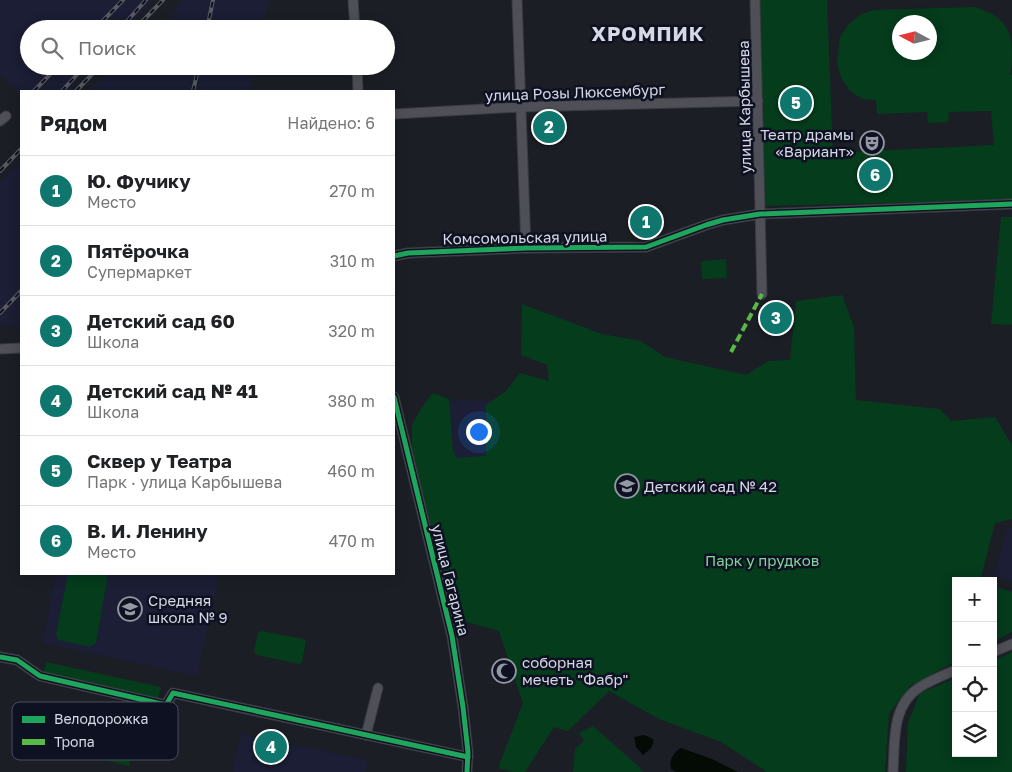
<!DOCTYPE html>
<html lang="ru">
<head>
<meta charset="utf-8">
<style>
	:root { --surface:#fff; --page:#f6f6f6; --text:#202124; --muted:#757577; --line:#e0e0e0; --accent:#0f766e }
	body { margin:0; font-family:"Golos Text",sans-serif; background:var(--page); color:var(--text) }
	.controls { position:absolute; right:15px; bottom:15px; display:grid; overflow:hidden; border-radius:0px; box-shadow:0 2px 12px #0003 }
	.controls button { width:45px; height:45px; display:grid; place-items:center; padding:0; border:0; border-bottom:1px solid var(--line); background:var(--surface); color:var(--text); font:25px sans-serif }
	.compass { position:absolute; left:892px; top:15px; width:45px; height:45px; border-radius:50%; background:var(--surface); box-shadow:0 2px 12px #0003; rotate:277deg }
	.you { position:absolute; left:478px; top:431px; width:18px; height:18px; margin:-12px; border:4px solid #fff; border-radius:50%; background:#1a73e8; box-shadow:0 0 0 8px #1a73e833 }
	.badge { display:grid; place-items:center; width:32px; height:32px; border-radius:50%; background:var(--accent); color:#fff; font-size:16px; font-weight:700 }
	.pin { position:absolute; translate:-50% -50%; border:2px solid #fff; box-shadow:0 1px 5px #0006 }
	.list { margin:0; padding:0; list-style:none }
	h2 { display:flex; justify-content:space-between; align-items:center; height:65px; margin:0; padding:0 20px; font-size:21px }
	h2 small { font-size:16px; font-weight:400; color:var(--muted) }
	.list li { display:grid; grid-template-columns:32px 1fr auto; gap:15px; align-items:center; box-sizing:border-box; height:70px; padding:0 20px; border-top:1px solid var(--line) }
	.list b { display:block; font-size:19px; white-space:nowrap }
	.list p { margin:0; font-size:16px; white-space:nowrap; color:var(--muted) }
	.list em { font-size:16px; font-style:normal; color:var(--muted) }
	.icon { flex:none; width:28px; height:28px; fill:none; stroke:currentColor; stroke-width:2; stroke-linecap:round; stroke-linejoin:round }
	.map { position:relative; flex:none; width:1012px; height:772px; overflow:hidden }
	.search { position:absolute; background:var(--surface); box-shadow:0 2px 12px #0003; left:20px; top:20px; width:375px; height:55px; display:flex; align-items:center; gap:12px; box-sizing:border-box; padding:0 18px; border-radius:28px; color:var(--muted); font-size:19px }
	.panel { position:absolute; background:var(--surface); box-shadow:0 2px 12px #0003; left:20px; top:90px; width:375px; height:485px; border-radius:0px }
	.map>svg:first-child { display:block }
	.built { fill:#1b1e34 }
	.green { fill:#043c1c; fill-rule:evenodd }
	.water { fill:#030b04 }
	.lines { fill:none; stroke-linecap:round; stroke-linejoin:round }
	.minor-casing { stroke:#393a42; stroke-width:11 }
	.minor { stroke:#4f5057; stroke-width:9 }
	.rail-casing { stroke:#5a5b62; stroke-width:4 }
	.rail { stroke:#0e1121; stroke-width:2; stroke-dasharray:5.5; stroke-linecap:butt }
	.quiet { stroke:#58b947; stroke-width:4; stroke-dasharray:8 4; stroke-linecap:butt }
	.cycleway-casing { stroke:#0e1121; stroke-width:8 }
	.cycleway { stroke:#20a55d; stroke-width:5 }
	.labels { text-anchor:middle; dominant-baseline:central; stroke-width:5; stroke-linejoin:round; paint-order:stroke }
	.street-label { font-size:15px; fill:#d6d8e5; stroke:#0e1121 }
	.poi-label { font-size:15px; fill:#d6d8e5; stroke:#0e1121; text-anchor:start }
	.park-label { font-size:15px; fill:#80d496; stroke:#0e1121 }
	.district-label { font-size:20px; font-weight:bold; letter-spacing:1px; fill:#d6d8e5; stroke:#0e1121 }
	.key { fill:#0e1121; stroke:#4a4d5c; stroke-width:1 }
	.key-label { font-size:14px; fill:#d6d8e5 }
</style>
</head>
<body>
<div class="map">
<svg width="1012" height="772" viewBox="0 0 1012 772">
	<rect width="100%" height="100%" fill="#1c1e26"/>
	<g class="built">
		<path d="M0,0H153L126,29H29V66H90L67,91H21V95L0,76Z"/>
		<path d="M182,0H269L263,29H149L158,20L166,26Z"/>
		<path d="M113,66H256L250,91H89Z"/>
		<path d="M21,161V325L0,326V183Z"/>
		<path d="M424,400L511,401V472L433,473Z"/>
		<path d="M1008,527L1012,528V581L994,576Z"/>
		<path d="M56,574H219L197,676L43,643Z"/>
		<path d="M240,734L368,760L366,772H233Z"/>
	</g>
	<g class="green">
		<path d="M760,0H827L833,153L994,145L991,111L949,112L948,122L928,123L927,112L877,114L876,100L862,99L850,91L842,79L837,65L840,37L848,25L860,15L874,10L974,7C1001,15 1012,26 1012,54C1012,61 1012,68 1010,74L1012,75V200L764,206ZM900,22H930V52H900Z"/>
		<path d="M1001,217H1012V325L991,324Z"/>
		<path d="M726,259L727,278L702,279L701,261Z"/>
		<path d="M842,295L854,327L856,400L940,409L951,421L995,417L1012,445V519L995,523L980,581H956V661L910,686L889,714L885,772H767L721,742L659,719L609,691L568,731L554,727L525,772H514L498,768L523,703L499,631L456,619L412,452V425L422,407L433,393L449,399L453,450L456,458L486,456V405L506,391L520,373L549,381L547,365L521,355L522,304L602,334L641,341L665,357L746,375L768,361L790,360L796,301Z"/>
		<path d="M68,574H108L96,643L90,647L59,640L56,635Z"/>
		<path d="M993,586L1012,592V632L993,642Z"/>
		<path d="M261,631L304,639L306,641L302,662L299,664L257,655L254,652L258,632Z"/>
		<path d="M1012,652V772H906L908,723L920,693L956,678V753H993V661Z"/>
		<path d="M46,662L161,687L158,699L43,675Z"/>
		<path d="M593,726L637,765L643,772H573L575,749L584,741L579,733Z"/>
		<path d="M105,741L133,747L129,766L101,759Z"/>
	</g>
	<g class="water">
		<path d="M644,735L653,739C655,746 648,751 643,755L636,747L634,737Z"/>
		<path d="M681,748L712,759L738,772H676L671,769C669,760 673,753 681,748Z"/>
	</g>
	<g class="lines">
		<g class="minor-casing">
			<g id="minor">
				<path d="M353,0L355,29"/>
				<path d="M517,0L526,248"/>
				<path d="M755,0L762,294"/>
				<path d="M357,66L358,91"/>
				<path d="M394,114L521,107L758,101"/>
				<path d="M0,121L6,116"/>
				<path d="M394,256L408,253L526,248L646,247L706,225L723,220L760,214L1012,204"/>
				<path d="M0,349L21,348"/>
				<path d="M394,397L452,636L463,707L468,752L467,772"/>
				<path d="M993,652L1012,644"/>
				<path d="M0,657L17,660L40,676L166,705L173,693L468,757"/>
				<path d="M366,735L378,688"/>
				<path d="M893,772C895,742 891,705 920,687C931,680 944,675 956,670"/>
			</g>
		</g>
		<use href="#minor" class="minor"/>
		<g class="rail-casing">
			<g id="rail">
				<path d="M95,29L123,0"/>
				<path d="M120,29L146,0"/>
				<path d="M135,29L163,0"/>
				<path d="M207,29L213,0"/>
				<path d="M34,91L58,66"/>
				<path d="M62,91L85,66"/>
				<path d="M76,91L100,66"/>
				<path d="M193,91L199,66"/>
				<path d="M0,171L21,149"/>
				<path d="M0,313L21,291"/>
			</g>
		</g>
		<use href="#rail" class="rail"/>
		<path class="quiet" d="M731,352L762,294"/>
		<g class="cycleway-casing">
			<g id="cycleway">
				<path d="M394,256L408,253L526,248L646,247L706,225L723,220L760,214L1012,204"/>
				<path d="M394,397L452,636L463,707L468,752L467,772"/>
				<path d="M0,657L17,660L40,676L166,705L173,693L468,757"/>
			</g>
		</g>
		<use href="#cycleway" class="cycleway"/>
	</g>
	<defs>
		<g id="theatre-ring" transform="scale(1.25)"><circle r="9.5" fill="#0e1121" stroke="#9597a2" stroke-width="1.5"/><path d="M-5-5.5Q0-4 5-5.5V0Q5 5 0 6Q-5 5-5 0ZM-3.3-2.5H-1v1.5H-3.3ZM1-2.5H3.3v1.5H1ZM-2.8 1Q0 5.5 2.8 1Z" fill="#9597a2"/></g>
		<g id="school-ring" transform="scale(1.25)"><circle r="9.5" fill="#0e1121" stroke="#9597a2" stroke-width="1.5"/><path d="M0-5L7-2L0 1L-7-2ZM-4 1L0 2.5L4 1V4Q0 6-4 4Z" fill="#9597a2"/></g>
		<g id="mosque-ring" transform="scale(1.25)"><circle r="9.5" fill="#0e1121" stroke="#9597a2" stroke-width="1.5"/><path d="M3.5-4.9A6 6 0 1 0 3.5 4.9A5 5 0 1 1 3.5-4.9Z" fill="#9597a2"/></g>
	</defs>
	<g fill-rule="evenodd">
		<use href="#theatre-ring" x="872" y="143"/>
		<use href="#school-ring" x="627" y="486"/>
		<use href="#school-ring" x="130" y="609"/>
		<use href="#mosque-ring" x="504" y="671"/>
	</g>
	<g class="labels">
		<g class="street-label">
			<text transform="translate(575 92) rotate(-2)">улица Розы Люксембург</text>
			<text transform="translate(744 107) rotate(-91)">улица Карбышева</text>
			<text transform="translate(525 237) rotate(-1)">Комсомольская улица</text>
			<text transform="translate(451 580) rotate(76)">улица Гагарина</text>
		</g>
		<g class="poi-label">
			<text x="854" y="134" text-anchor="end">Театр драмы<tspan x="854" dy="17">«Вариант»</tspan></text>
			<text x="644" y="486">Детский сад № 42</text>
			<text x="148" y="600">Средняя<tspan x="148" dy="17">школа № 9</tspan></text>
			<text x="522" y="662">соборная<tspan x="522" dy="17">мечеть "Фабр"</tspan></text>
		</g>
		<g class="park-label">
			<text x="762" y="560">Парк у прудков</text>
		</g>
		<g class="district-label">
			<text x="648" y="33">ХРОМПИК</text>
		</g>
	</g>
	<rect x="12" y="702" width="166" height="58" rx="8" class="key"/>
	<rect x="22" y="716" width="23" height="7" fill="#20a55d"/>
	<rect x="22" y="739" width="23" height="6" fill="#58b947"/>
	<g class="key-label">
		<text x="54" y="724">Велодорожка</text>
		<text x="54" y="747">Тропа</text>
	</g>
</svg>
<div class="controls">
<button>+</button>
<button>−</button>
<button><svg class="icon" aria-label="locate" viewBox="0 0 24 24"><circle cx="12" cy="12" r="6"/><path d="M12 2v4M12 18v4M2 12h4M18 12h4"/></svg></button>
<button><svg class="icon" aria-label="layers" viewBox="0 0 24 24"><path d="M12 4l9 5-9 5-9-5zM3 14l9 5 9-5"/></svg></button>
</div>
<svg class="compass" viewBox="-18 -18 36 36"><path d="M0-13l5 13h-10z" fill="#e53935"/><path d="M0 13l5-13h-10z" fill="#757577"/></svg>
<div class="you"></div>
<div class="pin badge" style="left:646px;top:222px">1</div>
<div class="pin badge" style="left:549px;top:127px">2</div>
<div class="pin badge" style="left:776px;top:318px">3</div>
<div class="pin badge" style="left:271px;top:747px">4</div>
<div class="pin badge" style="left:796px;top:103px">5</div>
<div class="pin badge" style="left:875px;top:175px">6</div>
<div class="search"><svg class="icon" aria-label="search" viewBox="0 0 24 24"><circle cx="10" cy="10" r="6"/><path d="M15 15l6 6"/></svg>Поиск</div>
<section class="panel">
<h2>Рядом<small>Найдено: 6</small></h2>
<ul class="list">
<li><span class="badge">1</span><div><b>Ю. Фучику</b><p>Место</p></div><em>270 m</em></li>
<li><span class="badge">2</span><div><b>Пятёрочка</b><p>Супермаркет</p></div><em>310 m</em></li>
<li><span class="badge">3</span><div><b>Детский сад 60</b><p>Школа</p></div><em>320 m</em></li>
<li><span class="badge">4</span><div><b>Детский сад № 41</b><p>Школа</p></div><em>380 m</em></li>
<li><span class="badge">5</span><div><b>Сквер у Театра</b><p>Парк · улица Карбышева</p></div><em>460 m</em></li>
<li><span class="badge">6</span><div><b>В. И. Ленину</b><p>Место</p></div><em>470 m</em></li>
</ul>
</section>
</div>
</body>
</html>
